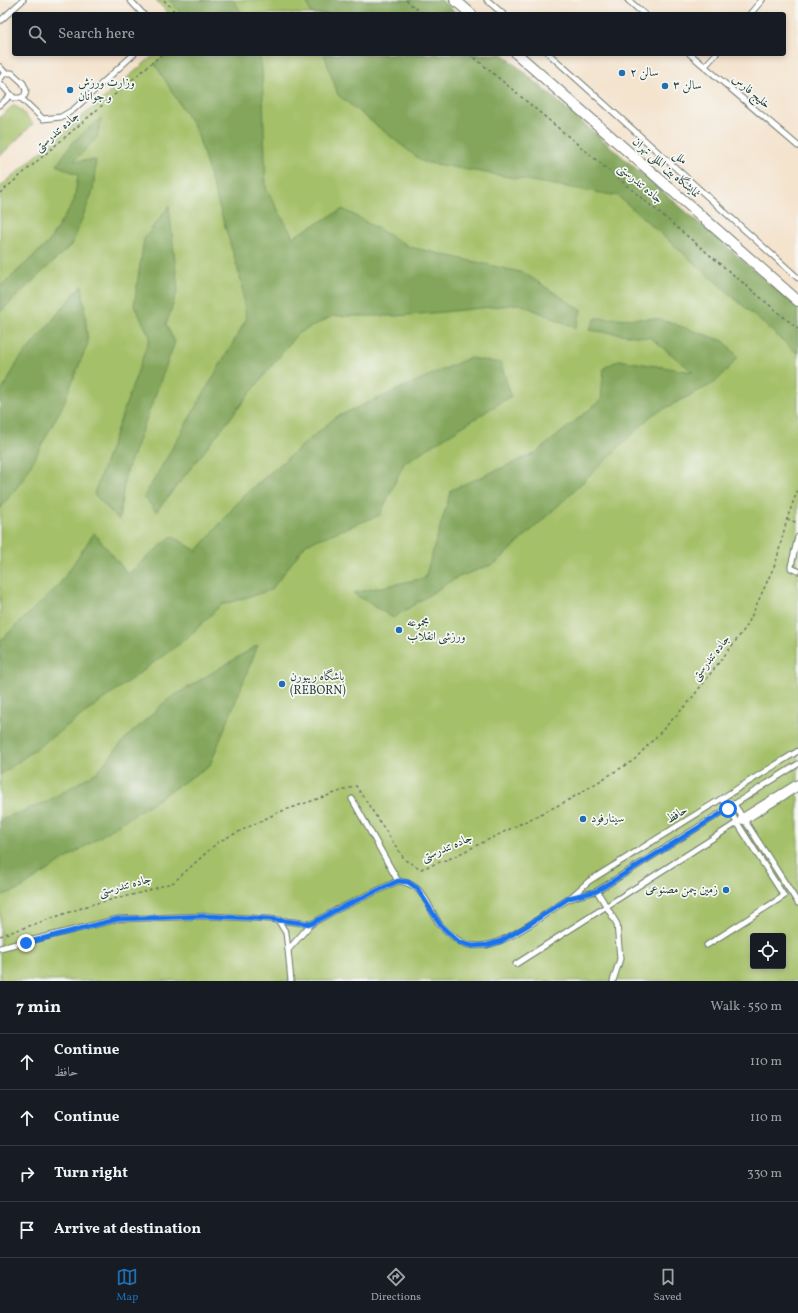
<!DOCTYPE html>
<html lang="en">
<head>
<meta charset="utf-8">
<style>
	:root { --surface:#171b24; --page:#20242c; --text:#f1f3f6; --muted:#9ea1a6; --line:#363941; --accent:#1f6fb2 }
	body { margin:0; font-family:Vollkorn,Amiri,serif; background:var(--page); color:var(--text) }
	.controls { position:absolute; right:12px; bottom:12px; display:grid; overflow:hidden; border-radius:4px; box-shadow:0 2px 6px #0003 }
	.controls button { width:36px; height:36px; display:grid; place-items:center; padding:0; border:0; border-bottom:1px solid var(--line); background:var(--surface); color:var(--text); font:20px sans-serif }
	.stop { position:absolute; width:12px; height:12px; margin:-9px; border:3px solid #1a73e8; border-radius:50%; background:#fff }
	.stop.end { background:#1a73e8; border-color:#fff; box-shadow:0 1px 4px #0008 }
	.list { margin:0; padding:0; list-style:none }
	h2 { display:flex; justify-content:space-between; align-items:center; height:52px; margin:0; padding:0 16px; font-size:17px }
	h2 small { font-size:13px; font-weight:400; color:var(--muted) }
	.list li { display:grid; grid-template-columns:26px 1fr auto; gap:12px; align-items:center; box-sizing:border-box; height:56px; padding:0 16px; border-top:1px solid var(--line) }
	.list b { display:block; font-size:15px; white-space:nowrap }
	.list p { margin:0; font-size:13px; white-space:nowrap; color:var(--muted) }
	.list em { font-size:13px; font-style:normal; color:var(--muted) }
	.icon { flex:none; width:22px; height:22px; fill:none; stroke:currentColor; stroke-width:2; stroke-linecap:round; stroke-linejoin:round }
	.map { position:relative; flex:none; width:798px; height:981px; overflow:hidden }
	.search { position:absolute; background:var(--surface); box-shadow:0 2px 6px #0003; left:12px; right:12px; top:12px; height:44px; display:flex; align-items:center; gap:10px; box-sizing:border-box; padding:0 14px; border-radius:4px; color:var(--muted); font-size:15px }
	.sheet { height:276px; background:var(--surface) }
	nav { display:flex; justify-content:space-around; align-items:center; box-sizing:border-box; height:56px; border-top:1px solid var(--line); background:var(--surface); font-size:11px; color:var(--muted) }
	nav a { display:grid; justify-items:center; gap:2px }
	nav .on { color:var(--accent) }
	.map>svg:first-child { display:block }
	.green { fill:#a4c067; stroke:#627e4e; fill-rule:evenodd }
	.forest { fill:#83a65c; stroke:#517248 }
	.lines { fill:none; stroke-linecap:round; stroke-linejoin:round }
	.lane-casing { stroke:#6a776a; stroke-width:7 }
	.street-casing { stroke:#6a776a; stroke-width:12 }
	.path { stroke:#6a776a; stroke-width:1.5; stroke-dasharray:3 3; stroke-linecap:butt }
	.lane { stroke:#fff; stroke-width:5 }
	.street { stroke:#fff; stroke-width:10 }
	.route { stroke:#1a73e8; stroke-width:5 }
	.poi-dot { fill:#1f6fb2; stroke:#f6f6f2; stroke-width:1.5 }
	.labels { text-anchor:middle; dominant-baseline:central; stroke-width:3.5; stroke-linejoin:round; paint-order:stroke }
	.poi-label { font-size:12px; fill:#1f3d34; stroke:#f6f6f2; text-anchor:start }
	.street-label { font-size:12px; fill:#1f3d34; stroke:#f6f6f2 }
</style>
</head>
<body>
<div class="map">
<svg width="798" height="981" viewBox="0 0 798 981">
	<rect width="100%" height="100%" fill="#f6f6f2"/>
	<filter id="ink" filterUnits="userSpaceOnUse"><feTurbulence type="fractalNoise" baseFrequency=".025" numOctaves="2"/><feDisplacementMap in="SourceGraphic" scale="8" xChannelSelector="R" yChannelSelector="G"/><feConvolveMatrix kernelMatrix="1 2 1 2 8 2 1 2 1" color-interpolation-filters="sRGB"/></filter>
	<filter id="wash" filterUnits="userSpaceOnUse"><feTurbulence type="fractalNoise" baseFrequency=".012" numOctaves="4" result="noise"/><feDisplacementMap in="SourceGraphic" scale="16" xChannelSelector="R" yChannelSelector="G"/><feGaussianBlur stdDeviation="0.9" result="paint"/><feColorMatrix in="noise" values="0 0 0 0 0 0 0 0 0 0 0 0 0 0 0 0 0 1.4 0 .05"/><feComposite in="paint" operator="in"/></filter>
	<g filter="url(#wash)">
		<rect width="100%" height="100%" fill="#f4e3cd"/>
		<g class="green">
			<path d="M156,0H413L429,14H169Z"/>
			<path d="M155,54H477L798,323V981H0V187ZM753,936H783V966H753Z"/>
			<path d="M14,105L21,110L33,124L0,156V117Z"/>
		</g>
		<g class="forest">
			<path d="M169,0H233L243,14H181Z"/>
			<path d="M306,0H441L457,14H311Z"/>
			<path d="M166,54H259L262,68L266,188L293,237L343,209L410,247L524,273L581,310L576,328L520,304L443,312L396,316H333L297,334L156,512L144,497L246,320L241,280L197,132L155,64Z"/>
			<path d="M324,54H503L798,308V354L618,196L423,162L338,95Z"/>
			<path d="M101,118L97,138L74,161L96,160L93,191L72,244L0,312V287L48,243L74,201L78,175L57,165L73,142Z"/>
			<path d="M169,206L178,289L166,325L175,342L125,476L119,520L94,494L150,337L134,305L144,239Z"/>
			<path d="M82,285L88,343L62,407L24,478L0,509V394L19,360Z"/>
			<path d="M596,318L659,319L724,341L738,357L716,382L652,415L562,502L496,563L456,578L393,618L353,593L425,578L451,490L536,453L601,400L604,368L619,360L693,372L651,338L589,330Z"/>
			<path d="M469,358L501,363L511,396L404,463L380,515L306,544L271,590L221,605L186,639L0,775V641L59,585L94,533L128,574L172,536L197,551L244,495L336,417Z"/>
			<path d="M258,645L210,765L18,890L0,896V820L46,802L97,772L124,740L167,700Z"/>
		</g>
	</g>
	<g filter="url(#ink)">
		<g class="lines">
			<g class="lane-casing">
				<g id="lane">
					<path d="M130,0L143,14"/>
					<path d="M487,0L503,14"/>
					<path d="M628,0L644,14"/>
					<path d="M750,14L762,0"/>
					<path d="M0,21L23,0"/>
					<path d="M549,54L798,278"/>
					<path d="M690,54L798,146"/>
					<path d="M705,66L716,54"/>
					<path d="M0,67L5,73"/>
					<path d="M0,79L5,73H12L23,83L26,90L25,95L21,98H14L0,83"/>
					<path d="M21,98L43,119L61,117L73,110L134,54"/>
					<path d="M0,105L11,95"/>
					<path d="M798,537L791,566V568L798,571"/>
					<path d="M352,799L398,881"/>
					<path d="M734,804L798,903"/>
					<path d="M597,891L617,924L620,959L613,981"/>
					<path d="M570,898L589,881L798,751"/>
					<path d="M278,920L286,933L288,950"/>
					<path d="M707,945L784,896L722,799"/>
					<path d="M0,948L118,919L207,916L269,919L311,924"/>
					<path d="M516,964L743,819"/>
					<path d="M291,981L288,950L311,924L336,910L398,881C425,884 427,906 440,925C444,929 449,933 454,937C486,966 539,916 567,900C576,895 588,894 597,891L798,764"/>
				</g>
			</g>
			<g class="street-casing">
				<g id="street">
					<path d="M455,0L471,14"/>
					<path d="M517,54L798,301"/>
					<path d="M743,819L798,785"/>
				</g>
			</g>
			<g class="path">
				<path d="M164,0L177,14"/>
				<path d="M406,0L422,14"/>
				<path d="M470,54L798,329"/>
				<path d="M0,193L162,54"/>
				<path d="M787,519L798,523"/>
				<path d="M0,936L93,904L144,892L174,882L218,842L279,812L356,786L405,860L421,869L451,858L567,801L634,760L688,703L747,626L776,562L787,519L798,489"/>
			</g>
			<use href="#lane" class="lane"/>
			<use href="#street" class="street"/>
		</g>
	</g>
	<g class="lines" filter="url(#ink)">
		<path class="route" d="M26,943L118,919L207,916L269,919L311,924L336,910L398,881L408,882L417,888L441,926L459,942L472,946L488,945L501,941L528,925L569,898L597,891L728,809"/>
	</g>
	<g class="poi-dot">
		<circle cx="622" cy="73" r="4"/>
		<circle cx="665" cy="86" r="4"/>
		<circle cx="70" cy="90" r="4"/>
		<circle cx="399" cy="630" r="4"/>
		<circle cx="282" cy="684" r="4"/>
		<circle cx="583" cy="819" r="4"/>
		<circle cx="726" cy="890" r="4"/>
	</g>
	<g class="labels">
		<g class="poi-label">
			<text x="630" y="73">سالن ۲</text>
			<text x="78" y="83">وزارت ورزش<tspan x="78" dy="14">و جوانان</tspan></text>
			<text x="673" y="86">سالن ۳</text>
			<text x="407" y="623">مجموعه<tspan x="407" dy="14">ورزشی انقلاب</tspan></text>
			<text x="290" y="677">باشگاه ریبورن<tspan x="290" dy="14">(REBORN)</tspan></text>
			<text x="591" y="819">سینارفود</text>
			<text x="718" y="890" text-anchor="end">زمین چمن مصنوعی</text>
		</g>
		<g class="street-label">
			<text transform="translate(751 92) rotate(40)">خلیج فارس</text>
			<text transform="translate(57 132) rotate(-41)">جاده تندرستی</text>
			<text transform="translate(680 158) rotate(42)">ملل</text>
			<text transform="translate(666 168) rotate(41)">نمایشگاه بین المللی تهران</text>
			<text transform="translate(640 184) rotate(40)">جاده تندرستی</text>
			<text transform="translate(711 658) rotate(-52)">جاده تندرستی</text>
			<text transform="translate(677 815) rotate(-32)">حافظ</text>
			<text transform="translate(447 848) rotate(-23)">جاده تندرستی</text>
			<text transform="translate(125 886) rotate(-15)">جاده تندرستی</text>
		</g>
	</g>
</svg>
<div class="controls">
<button><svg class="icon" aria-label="locate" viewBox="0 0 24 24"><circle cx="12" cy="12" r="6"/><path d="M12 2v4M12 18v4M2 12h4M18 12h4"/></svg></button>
</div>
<div class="stop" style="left:728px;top:809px"></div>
<div class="stop end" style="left:26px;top:943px"></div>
<div class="search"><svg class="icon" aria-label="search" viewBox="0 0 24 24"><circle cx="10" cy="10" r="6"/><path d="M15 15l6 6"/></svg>Search here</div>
</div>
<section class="sheet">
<h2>7 min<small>Walk · 550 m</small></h2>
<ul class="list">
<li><svg class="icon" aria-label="ahead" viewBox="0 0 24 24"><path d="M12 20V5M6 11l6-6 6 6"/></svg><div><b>Continue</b><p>حافظ</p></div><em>110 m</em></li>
<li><svg class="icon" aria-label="ahead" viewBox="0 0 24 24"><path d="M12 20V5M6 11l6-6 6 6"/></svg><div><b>Continue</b></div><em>110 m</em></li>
<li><svg class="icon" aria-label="right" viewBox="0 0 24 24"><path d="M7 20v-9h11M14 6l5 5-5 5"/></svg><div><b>Turn right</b></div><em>330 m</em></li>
<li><svg class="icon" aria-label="arrive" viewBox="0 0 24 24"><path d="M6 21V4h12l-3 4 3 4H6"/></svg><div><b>Arrive at destination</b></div></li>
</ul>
</section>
<nav>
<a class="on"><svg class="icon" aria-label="map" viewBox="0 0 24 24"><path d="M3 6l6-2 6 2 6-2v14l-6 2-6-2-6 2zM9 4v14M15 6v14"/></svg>Map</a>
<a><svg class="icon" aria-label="directions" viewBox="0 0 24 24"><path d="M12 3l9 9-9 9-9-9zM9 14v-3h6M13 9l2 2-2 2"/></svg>Directions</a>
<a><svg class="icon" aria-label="saved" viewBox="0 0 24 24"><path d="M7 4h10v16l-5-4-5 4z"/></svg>Saved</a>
</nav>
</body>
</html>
